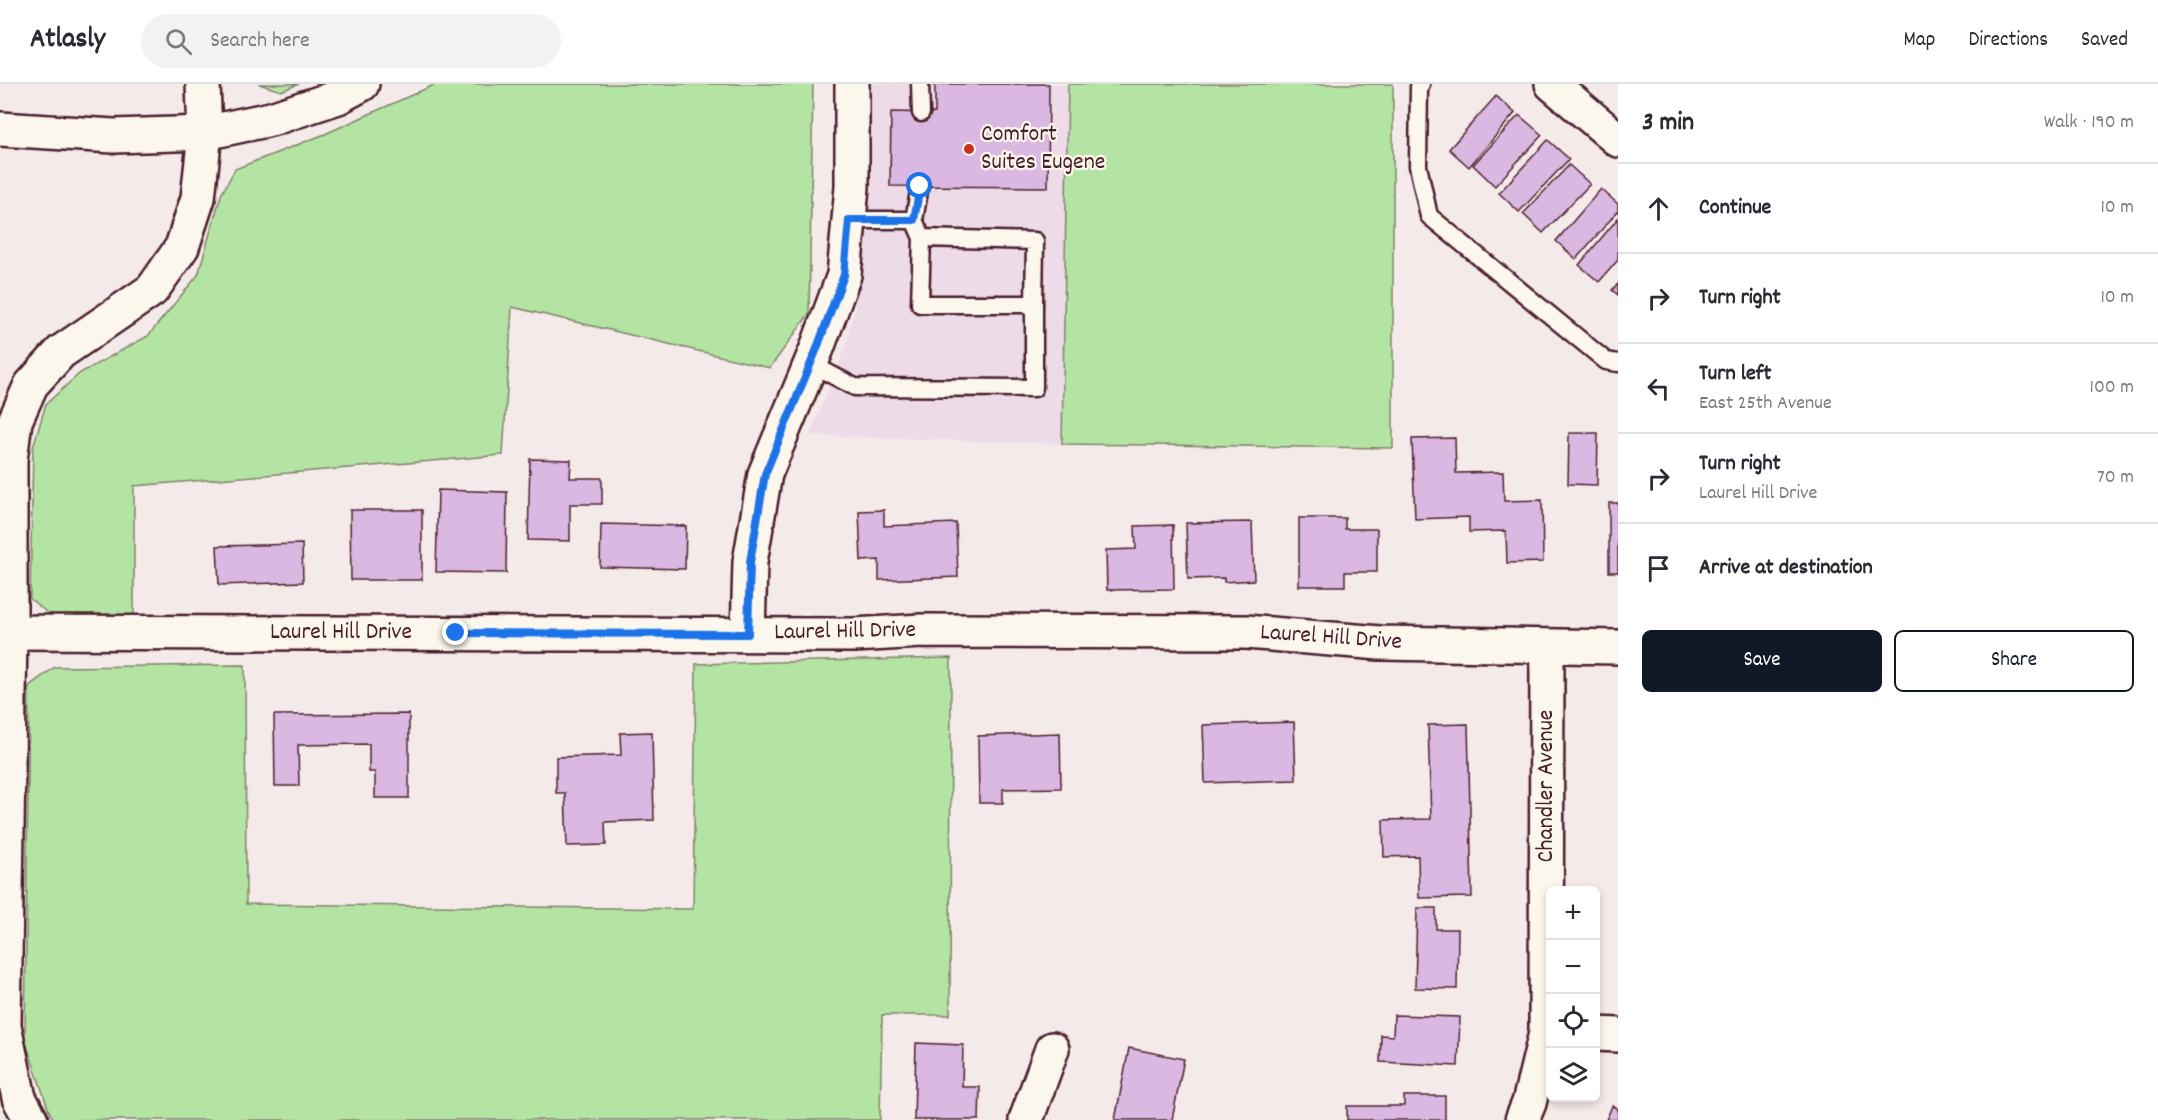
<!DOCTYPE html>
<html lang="en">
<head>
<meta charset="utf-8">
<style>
	:root { --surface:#fff; --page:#f2f2f3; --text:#2b2b33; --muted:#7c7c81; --line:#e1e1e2; --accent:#111827 }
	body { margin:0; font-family:Dekko,sans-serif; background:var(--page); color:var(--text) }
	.controls { position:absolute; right:18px; bottom:18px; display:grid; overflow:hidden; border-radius:9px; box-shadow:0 3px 9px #0003 }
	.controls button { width:54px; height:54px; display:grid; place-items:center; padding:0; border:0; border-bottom:2px solid var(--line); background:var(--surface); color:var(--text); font:30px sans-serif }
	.stop { position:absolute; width:18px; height:18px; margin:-14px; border:4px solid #1a73e8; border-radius:50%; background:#fff }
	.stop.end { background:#1a73e8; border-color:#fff; box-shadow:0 2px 6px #0008 }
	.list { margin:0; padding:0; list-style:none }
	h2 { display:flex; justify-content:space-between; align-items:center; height:78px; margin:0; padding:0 24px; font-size:26px }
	h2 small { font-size:20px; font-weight:400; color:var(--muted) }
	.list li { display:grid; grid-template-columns:39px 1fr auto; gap:18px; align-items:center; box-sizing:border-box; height:90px; padding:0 24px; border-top:2px solid var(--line) }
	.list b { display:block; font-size:22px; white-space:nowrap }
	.list p { margin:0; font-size:20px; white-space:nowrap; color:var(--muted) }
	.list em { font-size:20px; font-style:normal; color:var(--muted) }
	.actions { display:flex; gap:12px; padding:18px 24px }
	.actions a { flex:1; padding:14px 0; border:2px solid var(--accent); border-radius:9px; text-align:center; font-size:21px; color:var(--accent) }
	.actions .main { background:var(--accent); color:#fff }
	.icon { flex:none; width:33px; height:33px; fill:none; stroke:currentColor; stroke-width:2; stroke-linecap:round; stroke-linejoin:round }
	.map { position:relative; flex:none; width:1618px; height:1036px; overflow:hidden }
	header { display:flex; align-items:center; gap:36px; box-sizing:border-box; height:84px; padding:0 30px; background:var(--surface); border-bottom:2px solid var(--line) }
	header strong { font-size:28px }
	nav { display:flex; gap:33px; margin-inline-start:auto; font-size:21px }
	.search { width:420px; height:54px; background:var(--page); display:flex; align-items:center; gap:15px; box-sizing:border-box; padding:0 21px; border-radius:33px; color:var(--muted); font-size:22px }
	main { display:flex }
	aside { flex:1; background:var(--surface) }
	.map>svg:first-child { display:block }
	.built { fill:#eddbe8 }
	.green { fill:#b4e4a4; stroke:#7f8268; stroke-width:1.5 }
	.building { fill:#dbb8e2; stroke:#4a1f2b; stroke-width:1.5 }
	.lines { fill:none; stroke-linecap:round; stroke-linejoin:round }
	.lane-casing { stroke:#4a1f2b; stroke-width:21 }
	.street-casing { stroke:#4a1f2b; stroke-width:38 }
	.secondary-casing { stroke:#4a1f2b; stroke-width:38 }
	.lane { stroke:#fbf7ec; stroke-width:16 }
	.street { stroke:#fbf7ec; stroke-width:33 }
	.secondary { stroke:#fbf7ec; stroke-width:33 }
	.route { stroke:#1a73e8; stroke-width:8 }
	.poi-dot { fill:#c8321e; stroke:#fbf7ec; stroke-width:2 }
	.labels { text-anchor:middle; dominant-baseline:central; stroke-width:4.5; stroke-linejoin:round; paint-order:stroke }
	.poi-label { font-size:24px; fill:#4a1f2b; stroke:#fbf7ec; text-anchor:start }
	.street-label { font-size:24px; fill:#4a1f2b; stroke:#fbf7ec }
</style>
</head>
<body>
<header>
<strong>Atlasly</strong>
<div class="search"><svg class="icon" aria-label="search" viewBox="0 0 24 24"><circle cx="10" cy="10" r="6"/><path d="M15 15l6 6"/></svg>Search here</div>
<nav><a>Map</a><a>Directions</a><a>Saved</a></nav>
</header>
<main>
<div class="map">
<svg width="1618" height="1036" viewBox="0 0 1618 1036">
	<rect width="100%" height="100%" fill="#f5eaea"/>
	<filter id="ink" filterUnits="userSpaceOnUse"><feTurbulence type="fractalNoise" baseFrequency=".0167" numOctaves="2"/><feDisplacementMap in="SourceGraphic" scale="12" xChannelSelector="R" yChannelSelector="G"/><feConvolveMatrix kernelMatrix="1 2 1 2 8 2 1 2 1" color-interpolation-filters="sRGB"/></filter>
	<g filter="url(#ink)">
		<path class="built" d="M871,0H1068L1062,360L810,351L846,262L863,187L869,102Z"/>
		<g class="green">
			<path d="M259,0H299L281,7Z"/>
			<path d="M436,0H813L809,230L770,284L512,223L503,371L134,402V536L54,534L30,515L33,363L46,320L80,289L148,252L198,191L221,111L235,85L325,50Z"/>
			<path d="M1068,0H1393V364L1062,360Z"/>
			<path d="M951,574L950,931H882L880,1036H54L49,1027L25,956L29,602L55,583L245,581L246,820L693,825L696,580Z"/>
		</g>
		<g class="building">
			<path d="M935,0H1049L1048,103L890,102L891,28L935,29Z"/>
			<path d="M1496,12L1515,29L1469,83L1449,65Z"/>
			<path d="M1519,31L1542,51L1495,102L1473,81Z"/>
			<path d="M1548,56L1569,75L1519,128L1499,109Z"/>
			<path d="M1569,81L1590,100L1543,149L1523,130Z"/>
			<path d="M1601,105L1618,120V127L1576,175L1556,157Z"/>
			<path d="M1618,134V176L1599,198L1579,181Z"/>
			<path d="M1618,200V211L1612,206Z"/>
			<path d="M1569,349H1598L1597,401L1568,400Z"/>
			<path d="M1455,354L1456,389L1503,388L1504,417L1542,416L1543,478L1507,479L1506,447L1469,448V433L1415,435L1412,355Z"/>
			<path d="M530,375L571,376L570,394H602V420H570V457L528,456Z"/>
			<path d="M438,406L507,408L506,489L436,488Z"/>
			<rect x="1609" y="419" width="9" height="69"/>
			<path d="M350,426H422V496H351Z"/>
			<path d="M884,426V442L956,439L958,493L879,496V476L861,477L859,427Z"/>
			<path d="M1299,434H1345V445H1377V488H1345V502H1299Z"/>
			<path d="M1252,438L1254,496L1224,498V494L1188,495L1186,439Z"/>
			<path d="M601,440L686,442L685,485L600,483Z"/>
			<path d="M1173,441L1174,505L1107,506L1106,466L1136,465L1135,442Z"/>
			<path d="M302,460L303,498L219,501L217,462Z"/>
			<path d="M409,630V714H375V688H369V660L298,661L299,702H275L274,631Z"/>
			<path d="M1294,638L1296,696L1205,699L1203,641Z"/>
			<path d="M1468,640L1472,813L1419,814L1418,772L1384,773L1383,736L1431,735L1428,641Z"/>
			<path d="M652,648L654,736L605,738L606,761L567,762L565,709H556V673L621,671L620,649Z"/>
			<path d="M1060,649L1061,704L1003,705V719H979L978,652Z"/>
			<path d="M1417,824H1436V845H1458L1457,905L1415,904Z"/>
			<path d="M1394,931L1460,933L1458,982L1380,978L1381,951L1393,952Z"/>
			<path d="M916,959L963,961L962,1003H980L979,1036H914Z"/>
			<path d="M1129,964L1184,975L1172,1036H1115Z"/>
			<path d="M1404,1012H1445V1036H1347V1022H1404Z"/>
			<path d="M1612,1022L1618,1025V1036H1606Z"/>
		</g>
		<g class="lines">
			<g class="lane-casing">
				<g id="lane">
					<path d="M920,0L921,29"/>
					<path d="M1421,0L1419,3L1418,82L1429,132L1606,277L1618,279"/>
					<path d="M849,136H914L922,154L920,220H1034L1035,157L922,154"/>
					<path d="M914,136L920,102"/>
					<path d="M811,280L855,303L1034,304V220"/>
				</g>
			</g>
			<g class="street-casing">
				<g id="street">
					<path d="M0,548L854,551L921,547L1246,548L1380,559L1618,563"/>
					<path d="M748,550L750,478L765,390L816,267L844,191L852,103V0"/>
					<path d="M1596,950L1618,951"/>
					<path d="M31,1036L19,1014L4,942L10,548V376L15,337L31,301L61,268L152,206L182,163L198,114L205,49"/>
					<path d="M1026,1036L1052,965"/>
					<path d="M1522,1036L1529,1019L1546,949L1547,563"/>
				</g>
			</g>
			<g class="secondary-casing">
				<g id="secondary">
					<path d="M203,0L205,49"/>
					<path d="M1552,0L1618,56"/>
					<path d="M0,45L114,52L205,49L271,35L338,13L362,0"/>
				</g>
			</g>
			<use href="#lane" class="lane"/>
			<use href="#street" class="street"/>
			<use href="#secondary" class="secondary"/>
		</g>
	</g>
	<g class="lines" filter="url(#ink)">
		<path class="route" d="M456,549L748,550L750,478L765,390L816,267L844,191L849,136H914L920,102"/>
	</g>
	<circle class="poi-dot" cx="969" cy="65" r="6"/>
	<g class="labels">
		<g class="poi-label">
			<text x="981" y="51">Comfort<tspan x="981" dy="28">Suites Eugene</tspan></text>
		</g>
		<g class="street-label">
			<text transform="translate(845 548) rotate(-1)">Laurel Hill Drive</text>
			<text x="341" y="549">Laurel Hill Drive</text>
			<text transform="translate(1331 554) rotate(4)">Laurel Hill Drive</text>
			<text transform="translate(1547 702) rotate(-90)">Chandler Avenue</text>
		</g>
	</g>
</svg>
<div class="controls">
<button>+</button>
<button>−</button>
<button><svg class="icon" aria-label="locate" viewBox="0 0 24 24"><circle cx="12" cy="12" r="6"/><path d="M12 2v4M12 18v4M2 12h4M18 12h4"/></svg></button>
<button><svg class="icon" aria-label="layers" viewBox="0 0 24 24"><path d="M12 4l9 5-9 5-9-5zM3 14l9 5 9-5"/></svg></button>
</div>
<div class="stop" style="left:920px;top:102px"></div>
<div class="stop end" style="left:456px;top:549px"></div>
</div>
<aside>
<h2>3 min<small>Walk · 190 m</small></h2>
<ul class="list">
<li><svg class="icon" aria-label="ahead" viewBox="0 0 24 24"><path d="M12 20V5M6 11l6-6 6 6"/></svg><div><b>Continue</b></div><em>10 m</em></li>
<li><svg class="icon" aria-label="right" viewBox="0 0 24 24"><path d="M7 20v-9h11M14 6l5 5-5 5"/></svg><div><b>Turn right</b></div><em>10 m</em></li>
<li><svg class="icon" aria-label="left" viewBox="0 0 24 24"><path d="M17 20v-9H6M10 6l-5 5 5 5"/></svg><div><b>Turn left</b><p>East 25th Avenue</p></div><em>100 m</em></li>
<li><svg class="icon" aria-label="right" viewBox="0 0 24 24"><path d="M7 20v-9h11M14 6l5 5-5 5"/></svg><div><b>Turn right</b><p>Laurel Hill Drive</p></div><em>70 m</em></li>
<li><svg class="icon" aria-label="arrive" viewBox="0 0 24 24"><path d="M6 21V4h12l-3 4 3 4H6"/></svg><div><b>Arrive at destination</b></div></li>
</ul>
<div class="actions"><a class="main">Save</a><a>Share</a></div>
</aside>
</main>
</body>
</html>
